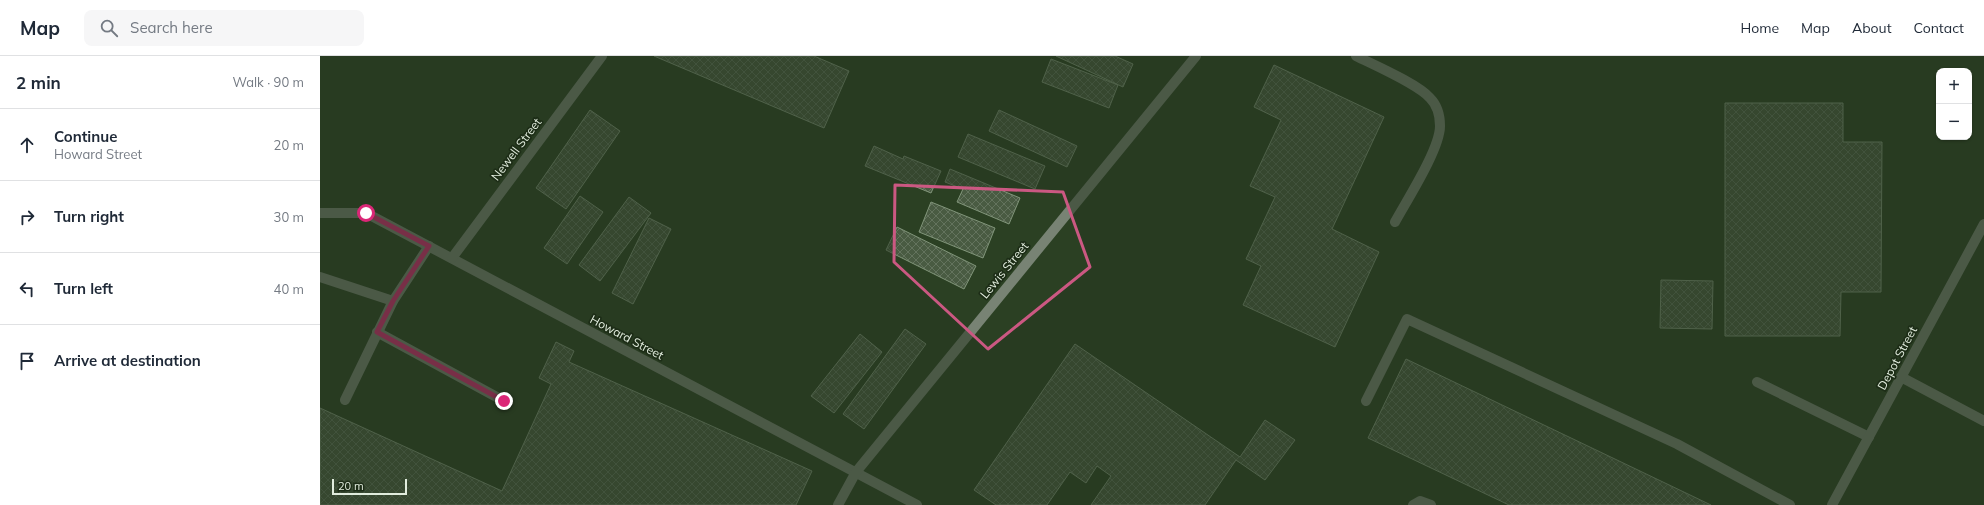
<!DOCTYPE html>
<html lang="en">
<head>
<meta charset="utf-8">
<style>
	:root { --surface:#fff; --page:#f6f6f7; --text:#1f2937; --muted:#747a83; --line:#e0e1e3 }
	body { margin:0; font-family:Mulish,sans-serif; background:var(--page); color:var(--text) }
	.controls { position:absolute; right:12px; top:12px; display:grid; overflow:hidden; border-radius:8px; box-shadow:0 1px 3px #0004 }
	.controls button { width:36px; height:36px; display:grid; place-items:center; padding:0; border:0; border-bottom:1px solid var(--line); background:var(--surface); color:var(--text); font:20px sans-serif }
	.scale { position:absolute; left:12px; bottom:10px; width:75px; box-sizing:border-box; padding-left:4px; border:2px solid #e1ecdd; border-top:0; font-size:11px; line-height:14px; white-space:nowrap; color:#e1ecdd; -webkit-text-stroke:3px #1d2d17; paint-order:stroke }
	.stop { position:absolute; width:12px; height:12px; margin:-9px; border:3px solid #db2777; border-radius:50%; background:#fff }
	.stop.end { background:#db2777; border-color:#fff; box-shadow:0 1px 4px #0008 }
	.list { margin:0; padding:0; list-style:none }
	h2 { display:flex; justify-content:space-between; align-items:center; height:52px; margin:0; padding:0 16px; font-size:17px }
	h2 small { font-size:13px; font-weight:400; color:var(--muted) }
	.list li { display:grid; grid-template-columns:26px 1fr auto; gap:12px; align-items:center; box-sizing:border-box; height:72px; padding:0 16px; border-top:1px solid var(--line) }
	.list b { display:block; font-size:15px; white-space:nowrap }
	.list p { margin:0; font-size:13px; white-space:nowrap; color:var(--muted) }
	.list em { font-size:13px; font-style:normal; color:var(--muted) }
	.icon { flex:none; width:22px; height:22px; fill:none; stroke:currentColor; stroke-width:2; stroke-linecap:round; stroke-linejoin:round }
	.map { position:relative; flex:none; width:1664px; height:449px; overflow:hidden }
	header { display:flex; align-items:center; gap:24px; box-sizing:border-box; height:56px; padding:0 20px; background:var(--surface); border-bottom:1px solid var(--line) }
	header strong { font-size:19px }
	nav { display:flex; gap:22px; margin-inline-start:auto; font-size:14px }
	.search { width:280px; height:36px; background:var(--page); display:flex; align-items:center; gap:10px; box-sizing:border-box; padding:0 14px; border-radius:8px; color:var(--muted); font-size:15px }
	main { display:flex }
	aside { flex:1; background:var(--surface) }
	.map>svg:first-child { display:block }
	.built { fill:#2b4023; fill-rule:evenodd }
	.building { fill:url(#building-cross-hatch); stroke:#81957a }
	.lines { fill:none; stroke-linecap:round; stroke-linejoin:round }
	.minor { stroke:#788374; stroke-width:10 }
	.route { stroke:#db2777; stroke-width:5 }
	.marked { fill:none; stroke:#cb5882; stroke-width:3; stroke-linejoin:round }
	.labels { text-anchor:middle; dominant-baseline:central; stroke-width:3.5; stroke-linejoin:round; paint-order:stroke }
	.street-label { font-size:12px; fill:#e1ecdd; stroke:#1d2d17 }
</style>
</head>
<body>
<header>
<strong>Map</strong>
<div class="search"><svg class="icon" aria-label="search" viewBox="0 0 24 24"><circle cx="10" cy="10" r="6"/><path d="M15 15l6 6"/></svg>Search here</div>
<nav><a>Home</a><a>Map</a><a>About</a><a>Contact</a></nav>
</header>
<main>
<aside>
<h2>2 min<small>Walk · 90 m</small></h2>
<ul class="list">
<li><svg class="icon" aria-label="ahead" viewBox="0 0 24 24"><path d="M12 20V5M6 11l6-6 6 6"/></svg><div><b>Continue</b><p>Howard Street</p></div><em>20 m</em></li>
<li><svg class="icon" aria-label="right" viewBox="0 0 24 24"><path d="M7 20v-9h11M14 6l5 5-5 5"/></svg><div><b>Turn right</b></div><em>30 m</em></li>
<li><svg class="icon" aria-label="left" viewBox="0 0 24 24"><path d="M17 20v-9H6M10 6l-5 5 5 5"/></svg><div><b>Turn left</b></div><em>40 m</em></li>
<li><svg class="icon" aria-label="arrive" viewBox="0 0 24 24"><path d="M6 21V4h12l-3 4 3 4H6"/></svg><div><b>Arrive at destination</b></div></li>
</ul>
</aside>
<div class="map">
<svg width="1664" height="449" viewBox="0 0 1664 449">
	<defs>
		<pattern id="building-cross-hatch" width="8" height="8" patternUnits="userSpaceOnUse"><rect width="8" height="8" fill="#495b42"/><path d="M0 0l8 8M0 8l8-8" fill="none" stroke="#63735d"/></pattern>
	</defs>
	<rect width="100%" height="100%" fill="#273721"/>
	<path class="built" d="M0,0H1664V449H0ZM1619,15H1649V81H1619Z"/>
	<g class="building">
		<path d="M334,0H494L529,15L504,72Z"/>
		<path d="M736,0H795L813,8L803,31Z"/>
		<path d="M731,3L798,29L789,52L722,26Z"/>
		<path d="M954,9L1064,61L1012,173L1059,196L1015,291L923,249L941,210L926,203L955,141L930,130L961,64L934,51Z"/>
		<path d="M1405,47H1523V86H1562L1561,236H1521L1520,280H1405Z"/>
		<path d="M270,54L300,75L246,153L216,132Z"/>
		<path d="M679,54L757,90L747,111L669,75Z"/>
		<path d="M648,78L725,110L715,133L638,101Z"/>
		<path d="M554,90L583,103L584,100L621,115L611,137L545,110Z"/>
		<path d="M630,113L700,142L689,168L637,146L643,133L625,126Z"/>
		<path d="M260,140L283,156L247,208L224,192Z"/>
		<path d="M309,141L331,157L280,225L259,209Z"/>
		<path d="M611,146L675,172L663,202L599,176Z"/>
		<path d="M329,162L351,173L313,248L292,237Z"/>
		<path d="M577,171L656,210L644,233L566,194Z"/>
		<path d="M1341,224L1393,225L1392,273L1340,272Z"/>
		<path d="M585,273L606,288L544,373L523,358Z"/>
		<path d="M540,278L562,296L514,357L491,340Z"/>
		<path d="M236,286L254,295L249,306L492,415L476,449H0V352L182,435L231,328L219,322Z"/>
		<path d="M755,288L920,401L945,364L975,384L945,424L916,404L885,449H771L791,420L777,410L766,427L750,416L727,449H676L654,434Z"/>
		<path d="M1086,303L1391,449H1189L1048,382Z"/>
	</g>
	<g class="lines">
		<g class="minor">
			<path d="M1036,0C1054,9 1098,28 1110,42C1118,50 1120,59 1120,70C1120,93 1087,144 1075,166"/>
			<path d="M0,157H46L597,449"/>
			<path d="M132,202L282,0"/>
			<path d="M0,221L73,245"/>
			<path d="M57,276L184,345"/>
			<path d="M1581,321L1664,365"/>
			<path d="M1437,326L1549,381"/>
			<path d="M25,344L73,245L109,190"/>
			<path d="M1046,345L1087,263L1357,388L1470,449"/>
			<path d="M518,449L536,416L876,0"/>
			<path d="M1093,449L1100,445L1111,449"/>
			<path d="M1512,449L1664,168"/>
		</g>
	</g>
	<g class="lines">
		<path class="route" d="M46,157L109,190L73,245L57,276L184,345"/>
	</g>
	<path d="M0 0H1664V449H0ZM575,129L743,136L770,211L668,293L574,206Z" fill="#273721" fill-opacity=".55" fill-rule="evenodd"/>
	<path class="marked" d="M575,129L743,136L770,211L668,293L574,206Z"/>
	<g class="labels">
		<g class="street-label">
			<text transform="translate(196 93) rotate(-53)">Newell Street</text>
			<text transform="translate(684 214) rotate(-51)">Lewis Street</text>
			<text transform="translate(307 281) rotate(28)">Howard Street</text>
			<text transform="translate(1577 302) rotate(-62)">Depot Street</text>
		</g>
	</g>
</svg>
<div class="controls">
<button>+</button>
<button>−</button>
</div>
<div class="scale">20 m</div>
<div class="stop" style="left:46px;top:157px"></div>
<div class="stop end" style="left:184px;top:345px"></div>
</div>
</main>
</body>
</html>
